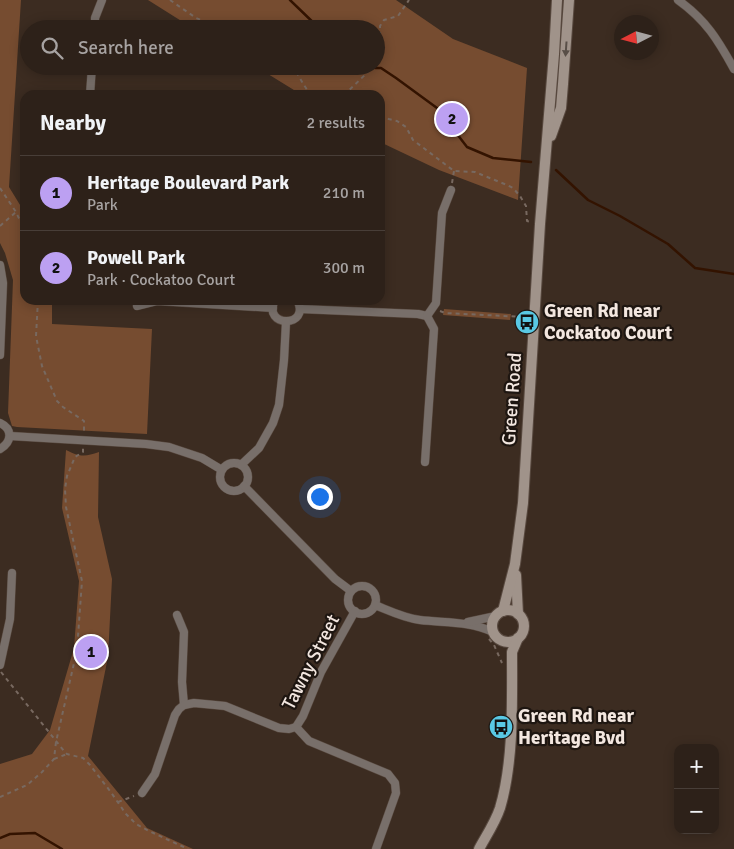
<!DOCTYPE html>
<html lang="en">
<head>
<meta charset="utf-8">
<style>
	:root { --surface:#2d2119; --page:#392e26; --text:#f1f3f6; --muted:#a7a3a2; --line:#483e38; --accent:#bca0f2 }
	body { margin:0; font-family:Signika,sans-serif; background:var(--page); color:var(--text) }
	.controls { position:absolute; right:15px; bottom:15px; display:grid; overflow:hidden; border-radius:10px; box-shadow:0 2px 12px #0003 }
	.controls button { width:45px; height:45px; display:grid; place-items:center; padding:0; border:0; border-bottom:1px solid var(--line); background:var(--surface); color:var(--text); font:25px sans-serif }
	.compass { position:absolute; left:614px; top:15px; width:45px; height:45px; border-radius:50%; background:var(--surface); box-shadow:0 2px 12px #0003; rotate:264deg }
	.you { position:absolute; left:319px; top:496px; width:18px; height:18px; margin:-12px; border:4px solid #fff; border-radius:50%; background:#1a73e8; box-shadow:0 0 0 8px #1a73e833 }
	.badge { display:grid; place-items:center; width:32px; height:32px; border-radius:50%; background:var(--accent); color:#111; font-size:16px; font-weight:700 }
	.pin { position:absolute; translate:-50% -50%; border:2px solid #fff; box-shadow:0 1px 5px #0006 }
	.list { margin:0; padding:0; list-style:none }
	h2 { display:flex; justify-content:space-between; align-items:center; height:65px; margin:0; padding:0 20px; font-size:21px }
	h2 small { font-size:16px; font-weight:400; color:var(--muted) }
	.list li { display:grid; grid-template-columns:32px 1fr auto; gap:15px; align-items:center; box-sizing:border-box; height:75px; padding:0 20px; border-top:1px solid var(--line) }
	.list b { display:block; font-size:19px; white-space:nowrap }
	.list p { margin:0; font-size:16px; white-space:nowrap; color:var(--muted) }
	.list em { font-size:16px; font-style:normal; color:var(--muted) }
	.icon { flex:none; width:28px; height:28px; fill:none; stroke:currentColor; stroke-width:2; stroke-linecap:round; stroke-linejoin:round }
	.map { position:relative; flex:none; width:734px; height:849px; overflow:hidden }
	.search { position:absolute; background:var(--surface); box-shadow:0 2px 12px #0003; left:20px; top:20px; width:365px; height:55px; display:flex; align-items:center; gap:12px; box-sizing:border-box; padding:0 18px; border-radius:28px; color:var(--muted); font-size:19px }
	.panel { position:absolute; background:var(--surface); box-shadow:0 2px 12px #0003; left:20px; top:90px; width:365px; height:215px; border-radius:15px }
	.map>svg:first-child { display:block }
	.green { fill:#764c30 }
	.lines { fill:none; stroke-linecap:round; stroke-linejoin:round }
	.stream { stroke:#331300; stroke-width:2.5 }
	.street-casing { stroke:#594a40; stroke-width:9 }
	.secondary-casing { stroke:#594a40; stroke-width:12 }
	.path { stroke:#786960; stroke-width:2; stroke-dasharray:4 4; stroke-linecap:butt }
	.street { stroke:#786f6a; stroke-width:8 }
	.secondary { stroke:#a0938a; stroke-width:10 }
	.oneway { fill:#584e47 }
	.labels { text-anchor:middle; dominant-baseline:central; stroke-width:4.5; stroke-linejoin:round; paint-order:stroke }
	.poi-label { font-size:19px; font-weight:bold; fill:#f3e7e0; stroke:#1e1611; text-anchor:start }
	.street-label { font-size:19px; fill:#f3e7e0; stroke:#1e1611 }
</style>
</head>
<body>
<div class="map">
<svg width="734" height="849" viewBox="0 0 734 849">
	<rect width="100%" height="100%" fill="#3c2c21"/>
	<g class="green">
		<path d="M0,0H21L9,187L25,213V300H52V324L152,329L147,434L17,427L12,426L8,413L13,280L5,253L0,243Z"/>
		<path d="M148,0H396L453,39L527,68L518,200L439,170L380,142V95H302L255,66H376V29H194Z"/>
		<path d="M444,309L511,314L510,320L443,315Z"/>
		<path d="M66,450C80,457 85,457 99,452L98,517L112,579L108,657L88,756L147,828L193,849H0V764L32,754L50,730L74,648L79,581L62,508Z"/>
	</g>
	<g class="lines">
		<g class="stream">
			<path d="M290,0L320,29"/>
			<path d="M366,66L367,67"/>
			<path d="M375,68H381L396,78L437,108L467,147L493,158L531,162"/>
			<path d="M556,170L588,200L620,216L668,244L695,268L734,274"/>
			<path d="M0,838L10,834L35,833L62,849"/>
		</g>
		<g class="street-casing">
			<g id="street">
				<path d="M678,0C706,20 718,40 734,69"/>
				<path d="M95,29V18L102,0"/>
				<path d="M90,95L92,66"/>
				<path d="M0,265L3,283L0,355"/>
				<path d="M275,300C261,328 312,328 297,300"/>
				<path d="M137,306L157,301L273,308"/>
				<path d="M300,309L418,314L427,316"/>
				<path d="M0,423C13,429 12,442 0,449"/>
				<path d="M10,436L146,444L169,447L202,458L222,470"/>
				<path d="M425,462L434,329L427,316L436,303L442,213L451,190"/>
				<circle cx="234" cy="477" r="14"/>
				<path d="M241,465L259,448L273,423L279,405L284,360L286,322"/>
				<path d="M244,486L335,579L351,591"/>
				<circle cx="362" cy="600" r="14"/>
				<path d="M375,605C390,611 404,618 420,620C446,623 469,621 493,632"/>
				<path d="M177,615L184,632L182,682L184,705"/>
				<path d="M468,622L496,616"/>
				<path d="M0,665L10,619L12,573"/>
				<path d="M296,727L303,716L321,672L355,611"/>
				<path d="M142,793L155,774L175,715L179,709L184,705L194,703L215,705L225,706L279,728L289,729L296,727L309,741L388,774L395,783L396,793L376,849"/>
			</g>
		</g>
		<g class="secondary-casing">
			<g id="secondary">
				<path d="M551,136L561,108L563,84L569,0"/>
				<path d="M516,575L518,614"/>
				<circle cx="508" cy="626" r="16"/>
				<path d="M503,611L515,564L523,503L540,224L554,54L557,0"/>
				<path d="M479,849C486,836 495,823 500,808C514,761 512,701 512,652L518,638"/>
			</g>
		</g>
		<g class="path">
			<path d="M170,0L196,18L223,29"/>
			<path d="M376,43L380,35V26L384,20L398,16L409,0"/>
			<path d="M291,66C300,75 303,87 312,95"/>
			<path d="M344,95L369,71L372,66"/>
			<path d="M380,117L397,121L406,127L413,140L454,171L475,172L507,185L513,188L520,196L526,206L527,221L531,222"/>
			<path d="M452,183L454,171"/>
			<path d="M0,188L16,212L25,231"/>
			<path d="M0,226L16,212"/>
			<path d="M38,300L36,336L42,366L57,401L63,407L84,421V432"/>
			<path d="M440,311L445,313L524,317"/>
			<path d="M489,639L494,645L502,663"/>
			<path d="M1,672L64,751L67,754L83,758L90,765L110,791L126,814L136,824L149,831L188,849"/>
			<path d="M54,759L67,754"/>
			<path d="M0,797L27,785L42,772L54,759L56,742L77,650L82,581L66,507L65,489L67,476L75,457L83,452V447"/>
			<path d="M118,802L134,796"/>
		</g>
		<use href="#street" class="street"/>
		<use href="#secondary" class="secondary"/>
	</g>
	<defs><path id="oneway-solid" d="M-6-.8H1V-3.2L6.5 0L1 3.2V.8H-6Z" transform="scale(1.25)"/></defs>
	<use class="oneway" href="#oneway-solid" transform="translate(566 49) rotate(94)"/>
	<defs>
		<g id="bus-disc" transform="scale(1.25)"><circle r="9.5" fill="#59c8e4" stroke="#1e1611"/><path d="M-5-6H5V4H4V6H2V4H-2V6H-4V4H-5ZM-3.5-4V0h7V-4ZM-3.5 1.2v1.5H-2V1.2ZM2 1.2v1.5H3.5V1.2Z" fill="#111"/></g>
	</defs>
	<g fill-rule="evenodd">
		<use href="#bus-disc" x="527" y="322"/>
		<use href="#bus-disc" x="501" y="727"/>
	</g>
	<g class="labels">
		<g class="poi-label">
			<text x="544" y="311">Green Rd near<tspan x="544" dy="22">Cockatoo Court</tspan></text>
			<text x="518" y="716">Green Rd near<tspan x="518" dy="22">Heritage Bvd</tspan></text>
		</g>
		<g class="street-label">
			<text transform="translate(512 399) rotate(-86)">Green Road</text>
			<text transform="translate(311 662) rotate(-63)">Tawny Street</text>
		</g>
	</g>
</svg>
<div class="controls">
<button>+</button>
<button>−</button>
</div>
<svg class="compass" viewBox="-18 -18 36 36"><path d="M0-13l5 13h-10z" fill="#e53935"/><path d="M0 13l5-13h-10z" fill="#a7a3a2"/></svg>
<div class="you"></div>
<div class="pin badge" style="left:91px;top:652px">1</div>
<div class="pin badge" style="left:452px;top:119px">2</div>
<div class="search"><svg class="icon" aria-label="search" viewBox="0 0 24 24"><circle cx="10" cy="10" r="6"/><path d="M15 15l6 6"/></svg>Search here</div>
<section class="panel">
<h2>Nearby<small>2 results</small></h2>
<ul class="list">
<li><span class="badge">1</span><div><b>Heritage Boulevard Park</b><p>Park</p></div><em>210 m</em></li>
<li><span class="badge">2</span><div><b>Powell Park</b><p>Park · Cockatoo Court</p></div><em>300 m</em></li>
</ul>
</section>
</div>
</body>
</html>
